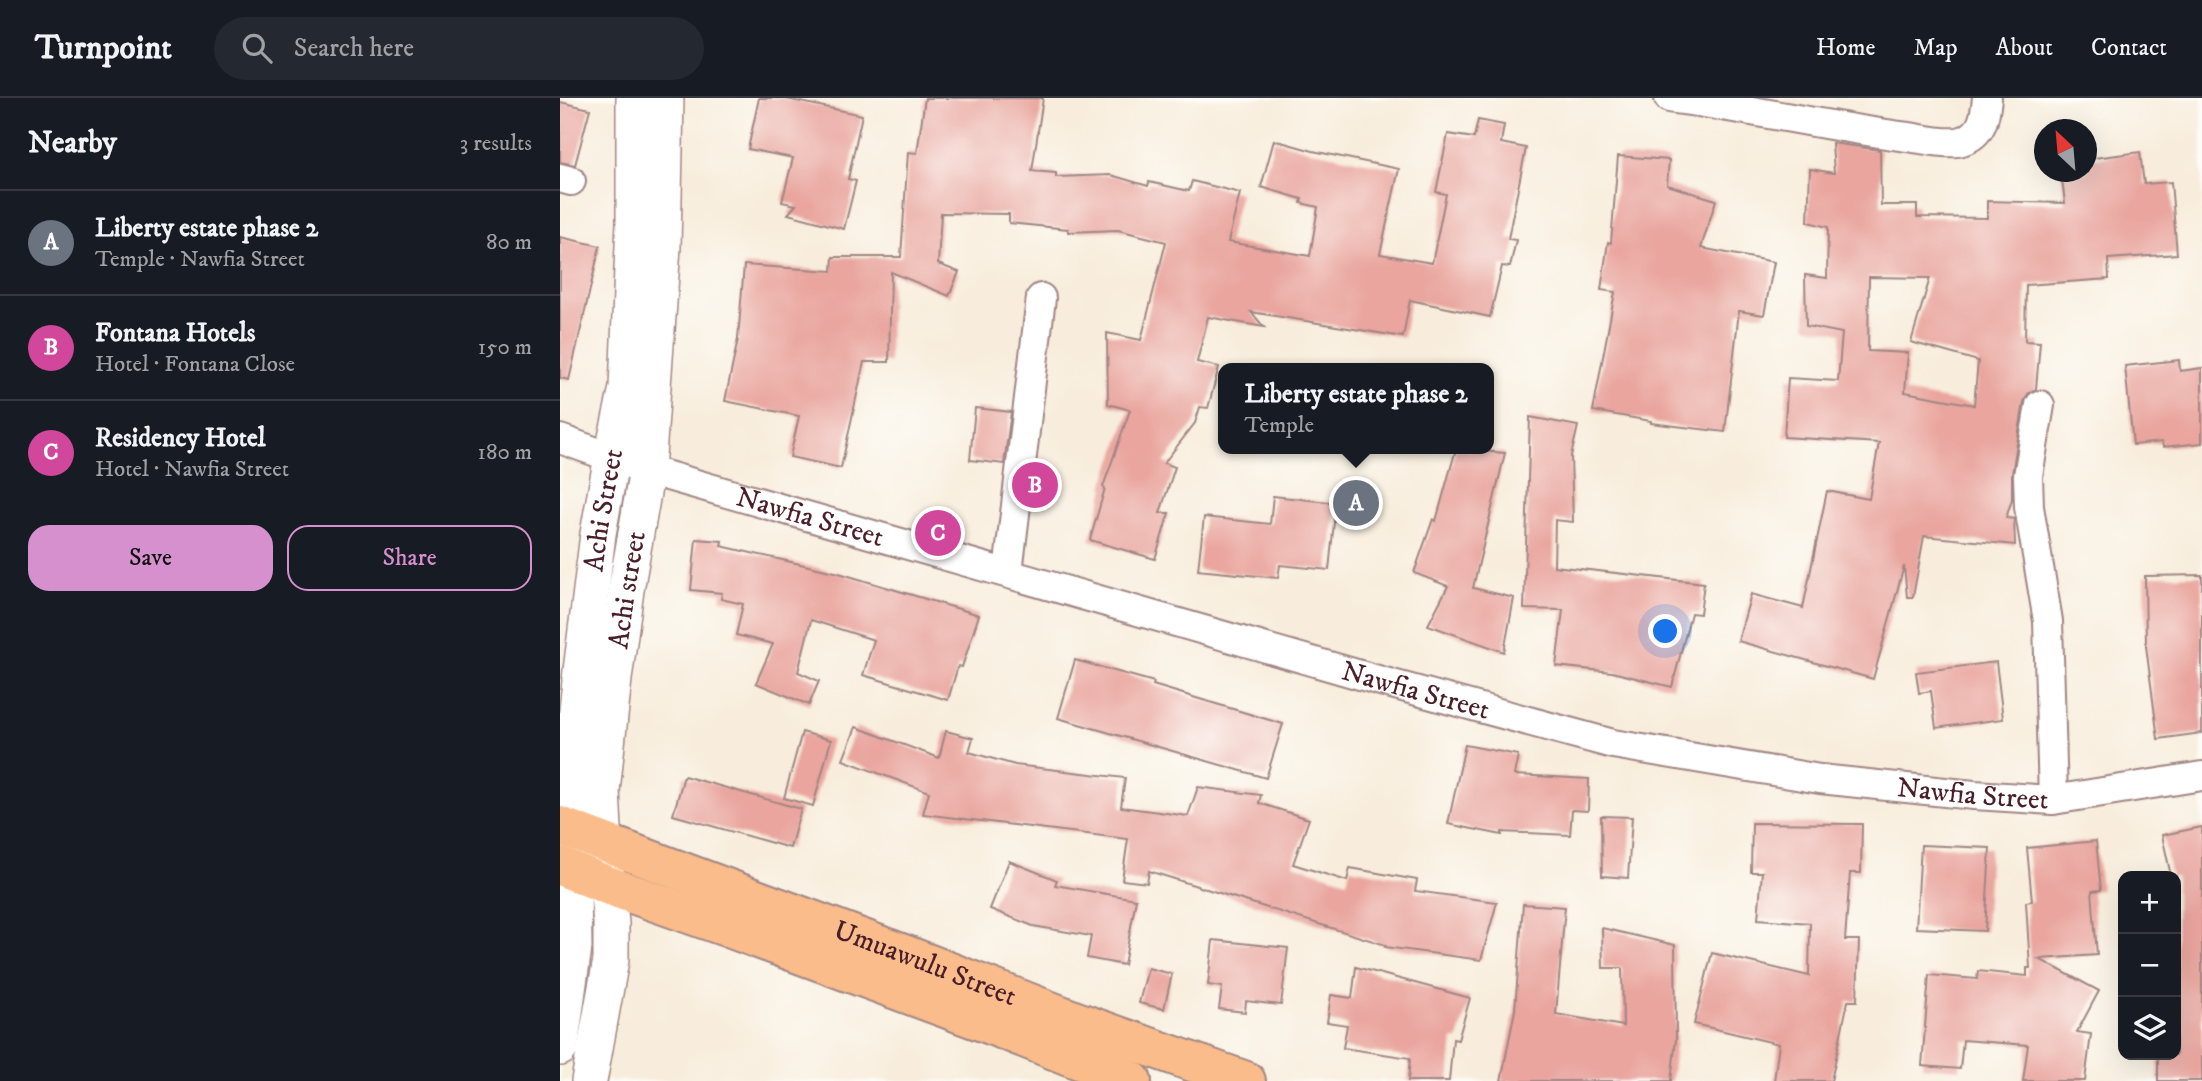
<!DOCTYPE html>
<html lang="en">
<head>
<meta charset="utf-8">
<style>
	:root { --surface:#171b24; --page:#242831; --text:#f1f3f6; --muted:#9ea1a6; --line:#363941; --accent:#d690ce }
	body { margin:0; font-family:"IM FELL DW Pica",serif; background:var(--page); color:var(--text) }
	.controls { position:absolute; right:21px; bottom:21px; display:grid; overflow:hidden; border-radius:14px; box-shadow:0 7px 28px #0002 }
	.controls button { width:63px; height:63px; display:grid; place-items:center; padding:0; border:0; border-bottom:2px solid var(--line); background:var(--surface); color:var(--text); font:35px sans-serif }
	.compass { position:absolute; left:1474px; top:21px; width:63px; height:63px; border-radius:50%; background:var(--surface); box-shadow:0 7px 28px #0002; rotate:334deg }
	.you { position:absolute; left:1106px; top:534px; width:24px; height:24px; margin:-18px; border:5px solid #fff; border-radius:50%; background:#1a73e8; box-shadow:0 0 0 10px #1a73e833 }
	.badge { display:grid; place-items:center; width:46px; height:46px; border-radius:50%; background:var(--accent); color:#fff; font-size:23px; font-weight:700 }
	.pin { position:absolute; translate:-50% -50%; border:4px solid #fff; box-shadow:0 2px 7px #0006 }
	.popup { position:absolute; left:658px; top:265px; width:276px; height:91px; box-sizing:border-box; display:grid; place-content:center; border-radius:14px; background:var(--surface); filter:drop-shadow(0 2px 5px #0005); font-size:23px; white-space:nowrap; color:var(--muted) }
	.popup b { font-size:26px; color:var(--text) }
	.popup::after { content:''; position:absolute; left:50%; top:100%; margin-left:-14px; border:14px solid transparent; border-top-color:var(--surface) }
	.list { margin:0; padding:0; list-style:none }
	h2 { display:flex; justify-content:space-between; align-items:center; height:91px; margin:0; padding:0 28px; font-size:30px }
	h2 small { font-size:23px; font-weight:400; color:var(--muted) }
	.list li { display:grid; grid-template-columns:46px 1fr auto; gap:21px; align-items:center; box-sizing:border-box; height:105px; padding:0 28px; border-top:2px solid var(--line) }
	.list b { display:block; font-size:26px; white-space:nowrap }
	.list p { margin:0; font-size:23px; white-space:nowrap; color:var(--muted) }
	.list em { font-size:23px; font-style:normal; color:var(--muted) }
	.actions { display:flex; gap:14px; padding:21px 28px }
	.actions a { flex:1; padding:16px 0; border:2px solid var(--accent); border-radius:21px; text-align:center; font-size:24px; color:var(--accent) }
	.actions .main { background:var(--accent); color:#111 }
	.icon { flex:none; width:38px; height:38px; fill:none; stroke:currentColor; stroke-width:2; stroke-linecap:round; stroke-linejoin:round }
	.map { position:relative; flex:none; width:1642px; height:983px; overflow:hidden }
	header { display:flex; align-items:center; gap:42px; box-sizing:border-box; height:98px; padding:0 35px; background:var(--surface); border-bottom:2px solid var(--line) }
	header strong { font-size:33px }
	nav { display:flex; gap:38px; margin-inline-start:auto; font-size:24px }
	.search { width:490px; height:63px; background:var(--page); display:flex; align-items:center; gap:18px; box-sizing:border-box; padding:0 24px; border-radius:38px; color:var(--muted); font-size:26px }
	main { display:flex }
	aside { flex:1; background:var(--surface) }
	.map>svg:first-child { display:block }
	.building { fill:#e9a59e; fill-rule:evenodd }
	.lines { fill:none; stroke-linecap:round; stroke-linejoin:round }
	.minor-casing { stroke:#a18684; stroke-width:32 }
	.tertiary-casing { stroke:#a18684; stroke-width:38 }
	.primary-casing { stroke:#a18684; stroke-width:42 }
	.minor { stroke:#fff; stroke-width:28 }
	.tertiary { stroke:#fff; stroke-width:35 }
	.primary { stroke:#f9bc8a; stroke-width:38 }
	.labels { text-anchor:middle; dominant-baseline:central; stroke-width:5; stroke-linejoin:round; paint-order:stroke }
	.street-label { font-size:28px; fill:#4a1f2b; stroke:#fdfcf7 }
</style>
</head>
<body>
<header>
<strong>Turnpoint</strong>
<div class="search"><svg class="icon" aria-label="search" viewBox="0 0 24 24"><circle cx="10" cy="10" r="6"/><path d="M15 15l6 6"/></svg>Search here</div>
<nav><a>Home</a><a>Map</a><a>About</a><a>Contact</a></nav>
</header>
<main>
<aside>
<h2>Nearby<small>3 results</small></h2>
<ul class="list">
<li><span class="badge" style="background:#6b7280">A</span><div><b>Liberty estate phase 2</b><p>Temple · Nawfia Street</p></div><em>80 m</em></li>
<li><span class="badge" style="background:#d1479c">B</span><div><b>Fontana Hotels</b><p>Hotel · Fontana Close</p></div><em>150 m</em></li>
<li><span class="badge" style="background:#d1479c">C</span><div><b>Residency Hotel</b><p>Hotel · Nawfia Street</p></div><em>180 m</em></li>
</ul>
<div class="actions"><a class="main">Save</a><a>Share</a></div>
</aside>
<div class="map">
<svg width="1642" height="983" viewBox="0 0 1642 983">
	<rect width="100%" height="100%" fill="#fdfcf7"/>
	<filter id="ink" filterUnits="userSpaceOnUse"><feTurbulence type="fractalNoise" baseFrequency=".0143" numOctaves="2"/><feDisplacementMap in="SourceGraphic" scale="14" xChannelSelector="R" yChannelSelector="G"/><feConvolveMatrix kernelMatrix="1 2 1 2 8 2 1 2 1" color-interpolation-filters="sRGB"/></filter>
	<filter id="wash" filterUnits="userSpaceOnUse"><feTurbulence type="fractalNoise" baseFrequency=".00686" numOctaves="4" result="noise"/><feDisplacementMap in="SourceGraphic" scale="28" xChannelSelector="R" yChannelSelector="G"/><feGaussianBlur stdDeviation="1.57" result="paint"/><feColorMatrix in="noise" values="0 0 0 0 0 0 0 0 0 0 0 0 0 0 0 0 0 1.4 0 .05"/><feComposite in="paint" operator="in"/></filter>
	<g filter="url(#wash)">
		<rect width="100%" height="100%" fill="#f8eddc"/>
		<g id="blocks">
			<g class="building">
				<path d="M199,0H222L302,17L288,81L296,83L284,131L228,116L236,107L222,104L233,60L188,51Z"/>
				<path d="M365,0H483L472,73L496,75V79L551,77L588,88L589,84L629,93L632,83L680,95L668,144L750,158L758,109L741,105L742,101L701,89L714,42L753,53L839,71L820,156L872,165L886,96L876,94L888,36L914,40L918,22L944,27L941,45L966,50L948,141L956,142L950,169L942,168L930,219L850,202L843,239L691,214L704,229L648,219L637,264L659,269L648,310L640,309L635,325L604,365L615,369L600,415H609L595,461L530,442L545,390L543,389L570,312L548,306L547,235L581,242L606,144L558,132L508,134V131L449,125V116L381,115L378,166L399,174L389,198L331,174L329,264H304L281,370L230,359L239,318L165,303L178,241L184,167L272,173L273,159H341L348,54L357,55Z"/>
				<path d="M0,4L30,11L15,67L0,64Z"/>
				<path d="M1272,45L1320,52L1321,107H1357V119L1427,120V103L1505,105L1501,74H1527V61L1580,54L1584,86L1611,84L1617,156L1548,161L1549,181L1466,187L1465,243L1480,244L1476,291L1468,296L1464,304L1452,375V401L1446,420L1454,421L1455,447L1364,438L1353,499H1347L1344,468L1313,581L1178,543L1191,496L1243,510L1267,393L1309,401L1319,345L1224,339L1228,280L1278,283L1282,235L1246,228L1245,177L1267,180L1268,129L1248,124L1250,71L1274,75ZM1309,179L1370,180L1351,244L1418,263L1414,307L1345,294L1348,255L1308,253Z"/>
				<path d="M1058,58L1109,62L1107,87L1156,102L1141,150L1214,164L1204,217L1179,213L1165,334L1091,325V323L1033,313L1055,194L1041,192L1048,144L1051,145Z"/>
				<path d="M0,139L40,148L9,282L0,280Z"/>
				<path d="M1619,262L1620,273L1642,270V345L1603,349L1602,344L1573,347L1565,268Z"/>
				<path d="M415,310L451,314L444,366L410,362Z"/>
				<path d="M970,319L1018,328L1011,358L1013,424L995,422L994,468L1144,485L1140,516L1131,515L1112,589L1052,574L996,568L1003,512L964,511Z"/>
				<path d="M896,351L945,355L913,490L954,500L944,554L868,527L888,488L854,475L873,421L876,423Z"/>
				<path d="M713,398L776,405L769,472L720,467L718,480L638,472L644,419L710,426Z"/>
				<path d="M136,441L162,443L161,448L279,475L419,517L402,569L398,568L388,602L303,577L314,542L251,522L238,574L259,583L249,607L196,585L213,546L176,537L183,506L161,501L162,495L131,492Z"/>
				<path d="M1642,477V635L1598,641L1586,548L1585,478Z"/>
				<path d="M515,562L594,584L593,587L723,626L706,680L498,620Z"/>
				<path d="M1436,564L1443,621L1376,630L1371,593L1359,595L1356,574Z"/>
				<path d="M296,629L379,660L386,633L413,640L409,654L455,667L565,680L561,709L628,718L638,689L701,697L699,705L749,721L733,766L787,783L790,770L857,782L855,793L937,804L921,862L825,849L826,847L589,773L587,785L562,782L568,741L363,716L369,694L283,662Z"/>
				<path d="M242,634L271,642L253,708L224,700Z"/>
				<path d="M905,647L958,657L954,677L1029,681L1028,713L1012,712L1010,737L942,734V737L888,726Z"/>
				<path d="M124,678L241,711L230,750L113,717Z"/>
				<path d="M1041,718L1072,719L1068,780L1042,778Z"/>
				<path d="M1192,725L1302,726L1301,775H1290L1285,842H1299L1297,903H1288L1271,983H1214L1219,946L1134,926L1152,855L1249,878L1250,825L1198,821L1202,774H1191Z"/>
				<path d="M1642,729V983H1598V957H1616V778H1611L1602,737Z"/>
				<path d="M1536,743L1541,792L1532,793L1537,857L1479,861L1539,893L1517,934L1531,936L1525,983H1463L1468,947L1403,942L1400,971L1362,968L1369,877L1417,881L1418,873L1467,878V870H1470L1466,804L1472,803L1467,750Z"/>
				<path d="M1361,747L1430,750L1425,833L1356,830Z"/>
				<path d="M449,763L497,782L495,787L576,801L564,867L527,860L531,838L473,828L430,811Z"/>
				<path d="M963,806L1005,809L996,916L1063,928L1062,870H1043L1042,830L1115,847L1116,941L1111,983H941L955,912Z"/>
				<path d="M653,842L728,850L721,907L686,903L685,914L659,911L662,889L648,887Z"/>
				<path d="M796,869L910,900L898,942L893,941L889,983H848L850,960L783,950L787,927L767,924L771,897L792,900Z"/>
				<path d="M588,870L612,876L604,911L579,905Z"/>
			</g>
		</g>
	</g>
	<g filter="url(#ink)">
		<use href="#blocks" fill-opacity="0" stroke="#a18684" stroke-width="2"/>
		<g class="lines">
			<g class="minor-casing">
				<g id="minor">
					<path d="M1109,0C1189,10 1268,29 1348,39C1362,41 1389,47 1402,43C1423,36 1425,19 1427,0"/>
					<path d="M0,80L11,83"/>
					<path d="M1480,307L1468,378L1469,409L1488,523L1493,702"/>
					<path id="s1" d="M0,341L87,372L821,583L1053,646L1260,681L1414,697L1493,702L1642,678"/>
					<path d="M448,474L481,200"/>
				</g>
			</g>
			<g class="tertiary-casing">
				<g id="tertiary">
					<path id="s2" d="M0,950L14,849L11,673L21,573L38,436L52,358L67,290L74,124V0"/>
					<path id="s3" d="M29,983L51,862V825L47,787L42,693L54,581L66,492L87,372L103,149L106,0"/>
				</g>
			</g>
			<g class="primary-casing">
				<g id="primary">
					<path id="s4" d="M0,728L349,858L519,924L686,983"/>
					<path d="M0,768L47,787L166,829L431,927L572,983"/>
				</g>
			</g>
			<use href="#minor" class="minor"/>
			<use href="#tertiary" class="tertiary"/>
			<use href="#primary" class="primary"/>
		</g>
	</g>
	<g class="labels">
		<g class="street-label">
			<text stroke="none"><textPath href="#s2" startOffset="541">Achi Street</textPath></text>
			<text stroke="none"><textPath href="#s1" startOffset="262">Nawfia Street</textPath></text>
			<text stroke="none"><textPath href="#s3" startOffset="495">Achi street</textPath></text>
			<text stroke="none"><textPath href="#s1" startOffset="892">Nawfia Street</textPath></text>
			<text stroke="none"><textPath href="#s1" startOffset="1460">Nawfia Street</textPath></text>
			<text stroke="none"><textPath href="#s4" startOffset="390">Umuawulu Street</textPath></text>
		</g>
	</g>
</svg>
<div class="controls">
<button>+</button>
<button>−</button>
<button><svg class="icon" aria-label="layers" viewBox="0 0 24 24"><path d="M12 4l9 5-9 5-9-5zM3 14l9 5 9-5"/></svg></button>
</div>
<svg class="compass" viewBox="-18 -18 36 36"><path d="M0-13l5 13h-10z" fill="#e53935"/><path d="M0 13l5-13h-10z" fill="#9ea1a6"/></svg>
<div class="you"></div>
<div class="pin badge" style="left:796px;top:405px;background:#6b7280">A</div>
<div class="popup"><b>Liberty estate phase 2</b>Temple</div>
<div class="pin badge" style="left:475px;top:387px;background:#d1479c">B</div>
<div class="pin badge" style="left:378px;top:435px;background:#d1479c">C</div>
</div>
</main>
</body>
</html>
